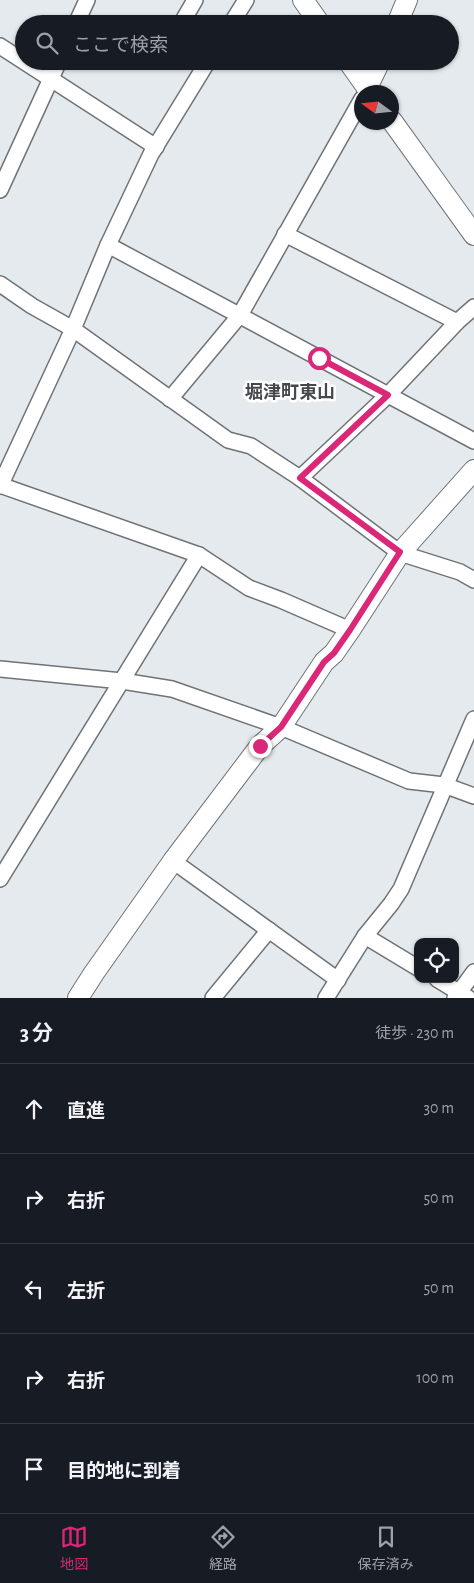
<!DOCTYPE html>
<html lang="ja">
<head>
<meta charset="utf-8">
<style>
	:root { --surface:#171b24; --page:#242831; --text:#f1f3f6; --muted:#9ea1a6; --line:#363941; --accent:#db2777 }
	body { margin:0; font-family:"Alegreya Sans","Noto Sans JP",sans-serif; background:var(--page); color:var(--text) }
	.controls { position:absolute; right:15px; bottom:15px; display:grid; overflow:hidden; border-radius:10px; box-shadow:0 1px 4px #0004 }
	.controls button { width:45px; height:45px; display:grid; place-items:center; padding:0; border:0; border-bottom:1px solid var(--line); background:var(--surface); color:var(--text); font:25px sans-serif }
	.compass { position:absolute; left:354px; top:85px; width:45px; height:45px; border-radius:50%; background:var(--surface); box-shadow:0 1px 4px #0004; rotate:285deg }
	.stop { position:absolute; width:15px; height:15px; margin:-11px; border:4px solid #db2777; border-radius:50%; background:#fff }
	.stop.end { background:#db2777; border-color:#fff; box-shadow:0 1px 5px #0008 }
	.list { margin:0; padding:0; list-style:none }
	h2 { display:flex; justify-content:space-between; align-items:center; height:65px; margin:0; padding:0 20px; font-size:21px }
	h2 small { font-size:16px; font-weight:400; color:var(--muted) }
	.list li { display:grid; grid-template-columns:32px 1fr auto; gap:15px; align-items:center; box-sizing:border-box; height:90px; padding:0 20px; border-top:1px solid var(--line) }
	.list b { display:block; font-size:19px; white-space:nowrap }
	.list em { font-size:16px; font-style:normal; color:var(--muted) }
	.icon { flex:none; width:28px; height:28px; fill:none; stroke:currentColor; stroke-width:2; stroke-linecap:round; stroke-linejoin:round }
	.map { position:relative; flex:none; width:474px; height:998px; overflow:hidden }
	.search { position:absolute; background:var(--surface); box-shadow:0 1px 4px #0004; left:15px; right:15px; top:15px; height:55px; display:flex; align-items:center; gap:12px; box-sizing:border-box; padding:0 18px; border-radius:28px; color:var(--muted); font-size:19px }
	.sheet { height:515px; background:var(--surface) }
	nav { display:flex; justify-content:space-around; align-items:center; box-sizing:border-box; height:70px; border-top:1px solid var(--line); background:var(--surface); font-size:14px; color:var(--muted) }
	nav a { display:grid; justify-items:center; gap:2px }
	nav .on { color:var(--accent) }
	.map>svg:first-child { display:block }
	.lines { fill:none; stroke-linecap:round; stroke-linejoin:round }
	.minor-casing { stroke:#6f7377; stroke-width:18 }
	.tertiary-casing { stroke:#6f7377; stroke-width:22 }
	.minor { stroke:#fff; stroke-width:15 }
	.tertiary { stroke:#fff; stroke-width:20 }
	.route { stroke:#db2777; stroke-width:6 }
	.labels { text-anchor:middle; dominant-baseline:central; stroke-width:5; stroke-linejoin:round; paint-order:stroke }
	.quarter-label { font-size:18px; font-weight:bold; fill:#45494c; stroke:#fff }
</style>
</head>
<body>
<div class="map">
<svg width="474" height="998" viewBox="0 0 474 998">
	<rect width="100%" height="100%" fill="#e5eaee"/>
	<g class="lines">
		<g class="minor-casing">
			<g id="minor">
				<path d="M76,24L87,0"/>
				<path d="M181,24L195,0"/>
				<path d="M231,24L246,0"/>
				<path d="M0,46L156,147"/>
				<path d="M0,190L59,61"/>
				<path d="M285,234L457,322"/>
				<path d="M108,245L474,441"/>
				<path d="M0,284L32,306L73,329L228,440L251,446L300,478L400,553L460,572L474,580"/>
				<path d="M170,399L240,315L362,99"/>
				<path d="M300,478L388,395L457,322L474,307"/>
				<path d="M0,485L199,555L249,588L281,600L350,630"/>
				<path d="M0,486L73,329L108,245L151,154L208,61"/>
				<path d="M0,669L122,681L172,689L281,727L409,781L444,785L474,796"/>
				<path d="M173,861L338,980"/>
				<path d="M0,879L199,555"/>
				<path d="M365,936L418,968"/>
				<path d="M437,979L468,998"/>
				<path d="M213,998L269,930"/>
				<path d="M326,998L365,936L391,904L401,889L474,719"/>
				<path d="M455,998L474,972"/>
			</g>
		</g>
		<g class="tertiary-casing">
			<g id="tertiary">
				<path d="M303,0L320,24"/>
				<path d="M397,24L407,0"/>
				<path d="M348,61L370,92"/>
				<path d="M367,88L380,61"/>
				<path d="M392,121L474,235"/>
				<path d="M78,998L94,973L173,861L260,746L281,727L324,662L334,653L350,630L400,553L474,470"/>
			</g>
		</g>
		<use href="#minor" class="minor"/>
		<use href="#tertiary" class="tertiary"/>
	</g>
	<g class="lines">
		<path class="route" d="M260,746L281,727L324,662L334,653L350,630L400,552L300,478L388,395L319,358"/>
	</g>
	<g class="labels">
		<g class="quarter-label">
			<text x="290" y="393">堀津町東山</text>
		</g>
	</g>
</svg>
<div class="controls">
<button><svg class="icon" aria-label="locate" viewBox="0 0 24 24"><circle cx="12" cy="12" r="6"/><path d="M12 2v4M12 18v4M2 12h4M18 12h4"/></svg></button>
</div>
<svg class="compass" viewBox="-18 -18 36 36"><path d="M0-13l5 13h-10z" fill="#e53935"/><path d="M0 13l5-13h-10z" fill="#9ea1a6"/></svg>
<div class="stop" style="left:319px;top:358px"></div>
<div class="stop end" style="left:260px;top:746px"></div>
<div class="search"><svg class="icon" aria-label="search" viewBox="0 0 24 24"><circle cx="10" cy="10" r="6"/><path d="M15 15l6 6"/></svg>ここで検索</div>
</div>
<section class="sheet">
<h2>3 分<small>徒歩 · 230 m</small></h2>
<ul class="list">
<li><svg class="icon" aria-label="ahead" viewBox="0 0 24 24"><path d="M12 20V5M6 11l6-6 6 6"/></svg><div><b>直進</b></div><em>30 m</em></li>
<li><svg class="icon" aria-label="right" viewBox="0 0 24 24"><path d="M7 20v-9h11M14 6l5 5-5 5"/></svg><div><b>右折</b></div><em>50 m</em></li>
<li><svg class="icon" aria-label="left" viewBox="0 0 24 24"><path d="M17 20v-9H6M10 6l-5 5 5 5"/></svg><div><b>左折</b></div><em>50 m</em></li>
<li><svg class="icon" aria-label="right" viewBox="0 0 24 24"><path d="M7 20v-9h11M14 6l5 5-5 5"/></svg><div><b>右折</b></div><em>100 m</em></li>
<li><svg class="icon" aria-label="arrive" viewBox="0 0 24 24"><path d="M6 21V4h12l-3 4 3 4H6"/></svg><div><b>目的地に到着</b></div></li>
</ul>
</section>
<nav>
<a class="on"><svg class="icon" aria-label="map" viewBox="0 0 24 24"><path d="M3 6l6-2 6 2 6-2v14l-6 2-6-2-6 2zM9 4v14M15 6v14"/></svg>地図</a>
<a><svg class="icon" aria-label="directions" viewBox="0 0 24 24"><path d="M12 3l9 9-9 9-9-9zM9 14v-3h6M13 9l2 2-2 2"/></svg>経路</a>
<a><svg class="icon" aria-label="saved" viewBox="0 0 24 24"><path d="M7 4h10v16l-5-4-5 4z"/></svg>保存済み</a>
</nav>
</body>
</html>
